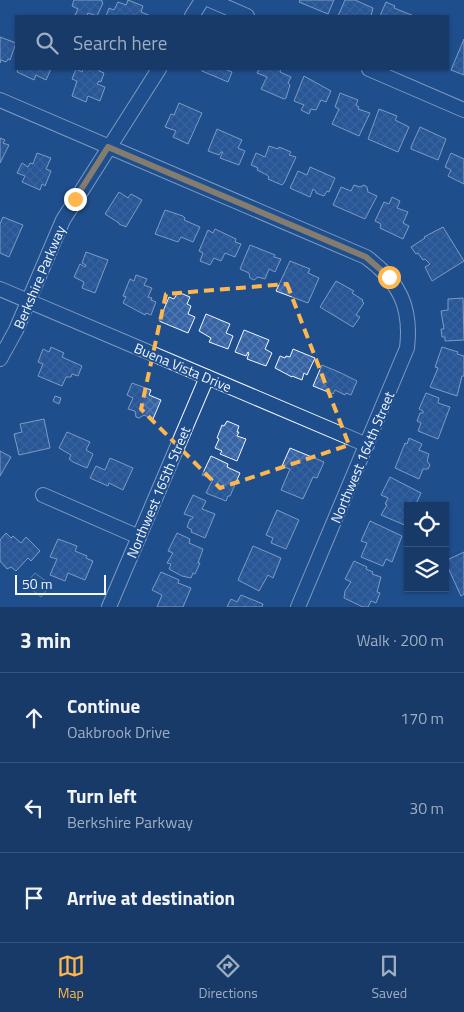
<!DOCTYPE html>
<html lang="en">
<head>
<meta charset="utf-8">
<style>
	:root { --surface:#173a69; --page:#244571; --text:#f1f3f6; --muted:#9eadc0; --line:#36547d; --accent:#ffb74d }
	body { margin:0; font-family:"Titillium Web",sans-serif; background:var(--page); color:var(--text) }
	.controls { position:absolute; right:15px; bottom:15px; display:grid; overflow:hidden; border-radius:0px; box-shadow:0 1px 4px #0004 }
	.controls button { width:45px; height:45px; display:grid; place-items:center; padding:0; border:0; border-bottom:1px solid var(--line); background:var(--surface); color:var(--text); font:25px sans-serif }
	.scale { position:absolute; left:15px; bottom:12px; width:91px; box-sizing:border-box; padding-left:5px; border:2px solid #f2f6ff; border-top:0; font-size:14px; line-height:18px; white-space:nowrap; color:#f2f6ff; -webkit-text-stroke:4px #1f4e8c; paint-order:stroke }
	.stop { position:absolute; width:15px; height:15px; margin:-11px; border:4px solid #ffb74d; border-radius:50%; background:#fff }
	.stop.end { background:#ffb74d; border-color:#fff; box-shadow:0 1px 5px #0008 }
	.list { margin:0; padding:0; list-style:none }
	h2 { display:flex; justify-content:space-between; align-items:center; height:65px; margin:0; padding:0 20px; font-size:21px }
	h2 small { font-size:16px; font-weight:400; color:var(--muted) }
	.list li { display:grid; grid-template-columns:32px 1fr auto; gap:15px; align-items:center; box-sizing:border-box; height:90px; padding:0 20px; border-top:1px solid var(--line) }
	.list b { display:block; font-size:19px; white-space:nowrap }
	.list p { margin:0; font-size:16px; white-space:nowrap; color:var(--muted) }
	.list em { font-size:16px; font-style:normal; color:var(--muted) }
	.icon { flex:none; width:28px; height:28px; fill:none; stroke:currentColor; stroke-width:2; stroke-linecap:round; stroke-linejoin:round }
	.map { position:relative; flex:none; width:464px; height:607px; overflow:hidden }
	.search { position:absolute; background:var(--surface); box-shadow:0 1px 4px #0004; left:15px; right:15px; top:15px; height:55px; display:flex; align-items:center; gap:12px; box-sizing:border-box; padding:0 18px; border-radius:0px; color:var(--muted); font-size:19px }
	.sheet { height:335px; background:var(--surface) }
	nav { display:flex; justify-content:space-around; align-items:center; box-sizing:border-box; height:70px; border-top:1px solid var(--line); background:var(--surface); font-size:14px; color:var(--muted) }
	nav a { display:grid; justify-items:center; gap:2px }
	nav .on { color:var(--accent) }
	.map>svg:first-child { display:block }
	.grass { fill:#245a82; stroke:#a8bbd7 }
	.building { fill:url(#building-cross-hatch); stroke:#f2f6ff }
	.lines { fill:none; stroke-linecap:round; stroke-linejoin:round }
	.minor-casing { stroke:#f2f6ff; stroke-width:16 }
	.minor { stroke:#1f4e8c; stroke-width:14 }
	.route { stroke:#ffb74d; stroke-width:6 }
	.marked { fill:none; stroke:#ffb74d; stroke-width:4; stroke-dasharray:10 6; stroke-linejoin:round }
	.labels { text-anchor:middle; dominant-baseline:central; stroke-width:4; stroke-linejoin:round; paint-order:stroke }
	.street-label { font-size:14px; fill:#f2f6ff; stroke:#1f4e8c }
</style>
</head>
<body>
<div class="map">
<svg width="464" height="607" viewBox="0 0 464 607">
	<defs>
		<pattern id="building-cross-hatch" width="8" height="8" patternUnits="userSpaceOnUse" patternTransform="scale(1.25)"><rect width="8" height="8" fill="#3563a3"/><path d="M0 0l8 8M0 8l8-8" fill="none" stroke="#537ab1"/></pattern>
	</defs>
	<rect width="100%" height="100%" fill="#1f4e8c"/>
	<path class="grass" d="M35,573L51,585L41,597L25,584Z"/>
	<g class="building">
		<path d="M74,0H102V2L103,3L97,16L88,13L87,16H79L75,15L78,9L72,6Z"/>
		<path d="M128,0L143,6L141,12L151,16H106L109,8L114,10L118,2L126,5Z"/>
		<path d="M300,0H334L328,14L299,2Z"/>
		<path d="M345,0H355L373,8L371,16H338Z"/>
		<path d="M386,2L395,6L394,8L414,16H380Z"/>
		<path d="M0,37L16,43L10,60L8,59L6,62L1,60L0,63Z"/>
		<path d="M464,39V75L451,70Z"/>
		<path d="M18,69H51L46,80L36,75L34,80L17,72Z"/>
		<path d="M76,69L82,72L83,69H100L99,71L104,73L101,82L99,81L97,84L105,87L100,101L88,96L86,102L72,96L77,81L72,79Z"/>
		<path d="M202,69H228L227,70L232,72L228,82L202,71Z"/>
		<path d="M259,69H281L280,72L291,77L288,83L290,85L286,98L284,99L261,89L267,77L257,73Z"/>
		<path d="M304,76L331,91L326,102L321,100L316,110L311,109L309,114L301,110L304,105L294,101Z"/>
		<path d="M340,93L358,100L356,105L359,107L358,109L370,113L359,136L332,124L339,109L335,107Z"/>
		<path d="M179,103L202,113L188,144L173,137L176,131L165,127L171,114L174,115Z"/>
		<path d="M379,109L397,116L395,120L409,127L398,152L368,139Z"/>
		<path d="M420,127L446,139L438,160L411,149V147Z"/>
		<path d="M217,129L242,140L238,148L245,151L239,165L220,158L223,152H221L219,155L208,151Z"/>
		<path d="M0,138L5,140L3,143L9,145L0,163Z"/>
		<path d="M269,146L278,149L279,147L291,152L289,155L296,157L284,183L282,185L268,179L269,177L267,175L257,170L258,168L251,165L256,153L265,157Z"/>
		<path d="M37,153L51,158L46,169L51,171L45,186L42,184L40,190L22,182L25,176L17,173L22,163L28,167L30,163L33,164Z"/>
		<path d="M451,153L464,159V184L448,176L451,170L445,167Z"/>
		<path d="M310,167L335,178L329,192L327,191L324,196L316,193V191L313,189L310,197L290,188L298,171L307,175Z"/>
		<path d="M354,185L360,187L364,185L367,187L368,192L377,196L365,219L333,205L341,187L351,191Z"/>
		<path d="M119,192L128,198L131,194L142,200L126,227L119,224V223L105,214Z"/>
		<path d="M392,197L400,201L397,208L408,212L403,223L409,226L403,239L380,228L381,224L375,221L384,202L389,204Z"/>
		<path d="M165,210L183,216L185,218L184,220L200,227L193,242L181,237L178,242L155,234Z"/>
		<path d="M3,217L23,225L9,257L0,253V224Z"/>
		<path d="M443,227L464,261L432,281L425,267L430,264L425,259L423,260L418,253L416,254L411,247L425,238L424,237Z"/>
		<path d="M215,229L236,239L235,242L241,244L235,257L225,253L221,261L214,258L210,265L200,261L203,253L199,251L208,230L213,233Z"/>
		<path d="M250,245L275,255L274,257L281,259L275,272L269,269L265,279L258,277L254,280L250,278L249,273L240,269Z"/>
		<path d="M86,252L108,260L95,293L82,288L84,282L74,277L80,264L85,267L86,265L82,263Z"/>
		<path d="M290,261L310,269L308,273L319,278L308,303L276,291Z"/>
		<path d="M136,275L147,279L144,285L152,288L148,297L152,298L151,300L156,302L151,315L146,313L145,315L123,303L126,297L123,296L130,279L134,281Z"/>
		<path d="M336,281L354,291L352,293L363,300L362,301L364,303L356,315L360,317L353,327L320,307Z"/>
		<path d="M178,292L190,297L187,304L191,306L188,314L195,317L188,333L159,321L169,297L174,299Z"/>
		<path d="M463,298L464,340L445,341V337H442L441,329H444L441,311L448,310V299Z"/>
		<path d="M206,314L230,324L226,333L233,336L228,349L209,342L211,338L199,331Z"/>
		<path d="M244,330L269,340L265,349L272,353L266,366L247,359L249,353L248,352L246,356L235,352Z"/>
		<path d="M51,347L64,353L62,357L82,366L78,376L72,374L71,377H66L62,386L38,376L43,364L38,362L43,349L49,352Z"/>
		<path d="M442,347L458,352L457,354L464,356V376H462L457,396L430,387L438,368L435,367Z"/>
		<path d="M293,349L315,358L307,375L304,373L302,380L292,376V377L275,368L280,356L285,358L286,356L290,357Z"/>
		<path d="M322,365L341,373L357,381L351,395L346,393L345,395L335,390L333,394L313,386Z"/>
		<path d="M132,383L151,390L149,395L161,400L153,419L144,415L139,418L136,417L135,411L128,409L133,398L127,395Z"/>
		<path d="M426,393L439,398L438,403L450,407L438,439L418,431L421,423L417,421L420,413H423V411L419,409Z"/>
		<path d="M55,396L61,398L59,404L53,401Z"/>
		<path d="M44,419L50,448L19,455L14,434L22,432L20,424Z"/>
		<path d="M227,421L239,426L237,432H239L237,436L246,439L237,461L220,454L222,451L215,448L219,439L217,438L222,425L224,426Z"/>
		<path d="M67,432L90,442L86,450L93,454L87,468L73,462L69,459L71,455L59,448Z"/>
		<path d="M409,438L422,444L419,450L429,454L427,461L430,465L428,469H423L419,479L395,468L405,443L407,444Z"/>
		<path d="M290,448L324,462L317,478L313,477L303,499L281,490L290,469L282,466Z"/>
		<path d="M0,451L11,457L0,476Z"/>
		<path d="M211,456L228,464L227,467L240,473L230,496H228L226,501L206,493L213,479L202,475Z"/>
		<path d="M110,458L133,468L123,490L109,483L108,486L90,478L96,466L105,470Z"/>
		<path d="M390,477L421,493L415,506H408L407,526L381,515L387,505L385,504L388,498L381,495Z"/>
		<path d="M193,495L206,501L202,509L215,514L205,538L191,532L192,530L187,527L190,519H192L193,517L184,514Z"/>
		<path d="M277,510L299,520L286,549L271,543L273,538L266,535Z"/>
		<path d="M370,521L402,536L392,562L386,559L383,566L361,557L367,543L361,541Z"/>
		<path d="M6,533L11,538L13,536L21,543L26,537L40,551L31,561L28,558L16,571L11,567L7,569L0,561V540Z"/>
		<path d="M177,533L190,539L189,543L203,549L198,563H200L195,574L193,573L191,578L182,576L169,569L171,564L167,563L173,553L168,551Z"/>
		<path d="M58,539L77,546L75,551L87,556L86,558L93,561L85,580L68,573L65,581L50,575L57,559L50,557Z"/>
		<path d="M253,546L281,558L273,578L268,575L259,591L238,580Z"/>
		<path d="M464,552V594L461,596L445,561Z"/>
		<path d="M354,561L367,567L366,569L373,572L372,574L381,577L377,592L380,593L376,603L371,601L368,607H363L344,598L345,591L351,582L345,579Z"/>
		<path d="M161,572L179,580L178,583L191,588L183,607H157L162,595L152,590Z"/>
		<path d="M241,595L263,604L262,607H227L231,599L237,602Z"/>
	</g>
	<g class="lines">
		<g class="minor-casing">
			<g id="minor">
				<path d="M210,0L247,16"/>
				<path d="M192,16L202,0"/>
				<path d="M369,69L464,110"/>
				<path d="M0,100L366,257C399,281 412,307 407,348L298,607"/>
				<path d="M0,289L367,445"/>
				<path d="M0,359L16,330L63,220L159,69"/>
				<path d="M43,495L139,537"/>
				<path d="M109,607L207,377"/>
			</g>
		</g>
		<use href="#minor" class="minor"/>
	</g>
	<g class="lines">
		<path class="route" d="M75,199L108,147L366,257L389,277"/>
	</g>
	<path d="M0 0H464V607H0ZM287,284L349,445L220,488L141,409L166,294Z" fill="#1f4e8c" fill-opacity=".55" fill-rule="evenodd"/>
	<path class="marked" d="M287,284L349,445L220,488L141,409L166,294Z"/>
	<g class="labels">
		<g class="street-label">
			<text transform="translate(39 277) rotate(-67)">Berkshire Parkway</text>
			<text transform="translate(183 367) rotate(23)">Buena Vista Drive</text>
			<text transform="translate(362 457) rotate(-67)">Northwest 164th Street</text>
			<text transform="translate(158 492) rotate(-67)">Northwest 165th Street</text>
		</g>
	</g>
</svg>
<div class="controls">
<button><svg class="icon" aria-label="locate" viewBox="0 0 24 24"><circle cx="12" cy="12" r="6"/><path d="M12 2v4M12 18v4M2 12h4M18 12h4"/></svg></button>
<button><svg class="icon" aria-label="layers" viewBox="0 0 24 24"><path d="M12 4l9 5-9 5-9-5zM3 14l9 5 9-5"/></svg></button>
</div>
<div class="scale">50 m</div>
<div class="stop" style="left:389px;top:277px"></div>
<div class="stop end" style="left:75px;top:199px"></div>
<div class="search"><svg class="icon" aria-label="search" viewBox="0 0 24 24"><circle cx="10" cy="10" r="6"/><path d="M15 15l6 6"/></svg>Search here</div>
</div>
<section class="sheet">
<h2>3 min<small>Walk · 200 m</small></h2>
<ul class="list">
<li><svg class="icon" aria-label="ahead" viewBox="0 0 24 24"><path d="M12 20V5M6 11l6-6 6 6"/></svg><div><b>Continue</b><p>Oakbrook Drive</p></div><em>170 m</em></li>
<li><svg class="icon" aria-label="left" viewBox="0 0 24 24"><path d="M17 20v-9H6M10 6l-5 5 5 5"/></svg><div><b>Turn left</b><p>Berkshire Parkway</p></div><em>30 m</em></li>
<li><svg class="icon" aria-label="arrive" viewBox="0 0 24 24"><path d="M6 21V4h12l-3 4 3 4H6"/></svg><div><b>Arrive at destination</b></div></li>
</ul>
</section>
<nav>
<a class="on"><svg class="icon" aria-label="map" viewBox="0 0 24 24"><path d="M3 6l6-2 6 2 6-2v14l-6 2-6-2-6 2zM9 4v14M15 6v14"/></svg>Map</a>
<a><svg class="icon" aria-label="directions" viewBox="0 0 24 24"><path d="M12 3l9 9-9 9-9-9zM9 14v-3h6M13 9l2 2-2 2"/></svg>Directions</a>
<a><svg class="icon" aria-label="saved" viewBox="0 0 24 24"><path d="M7 4h10v16l-5-4-5 4z"/></svg>Saved</a>
</nav>
</body>
</html>
